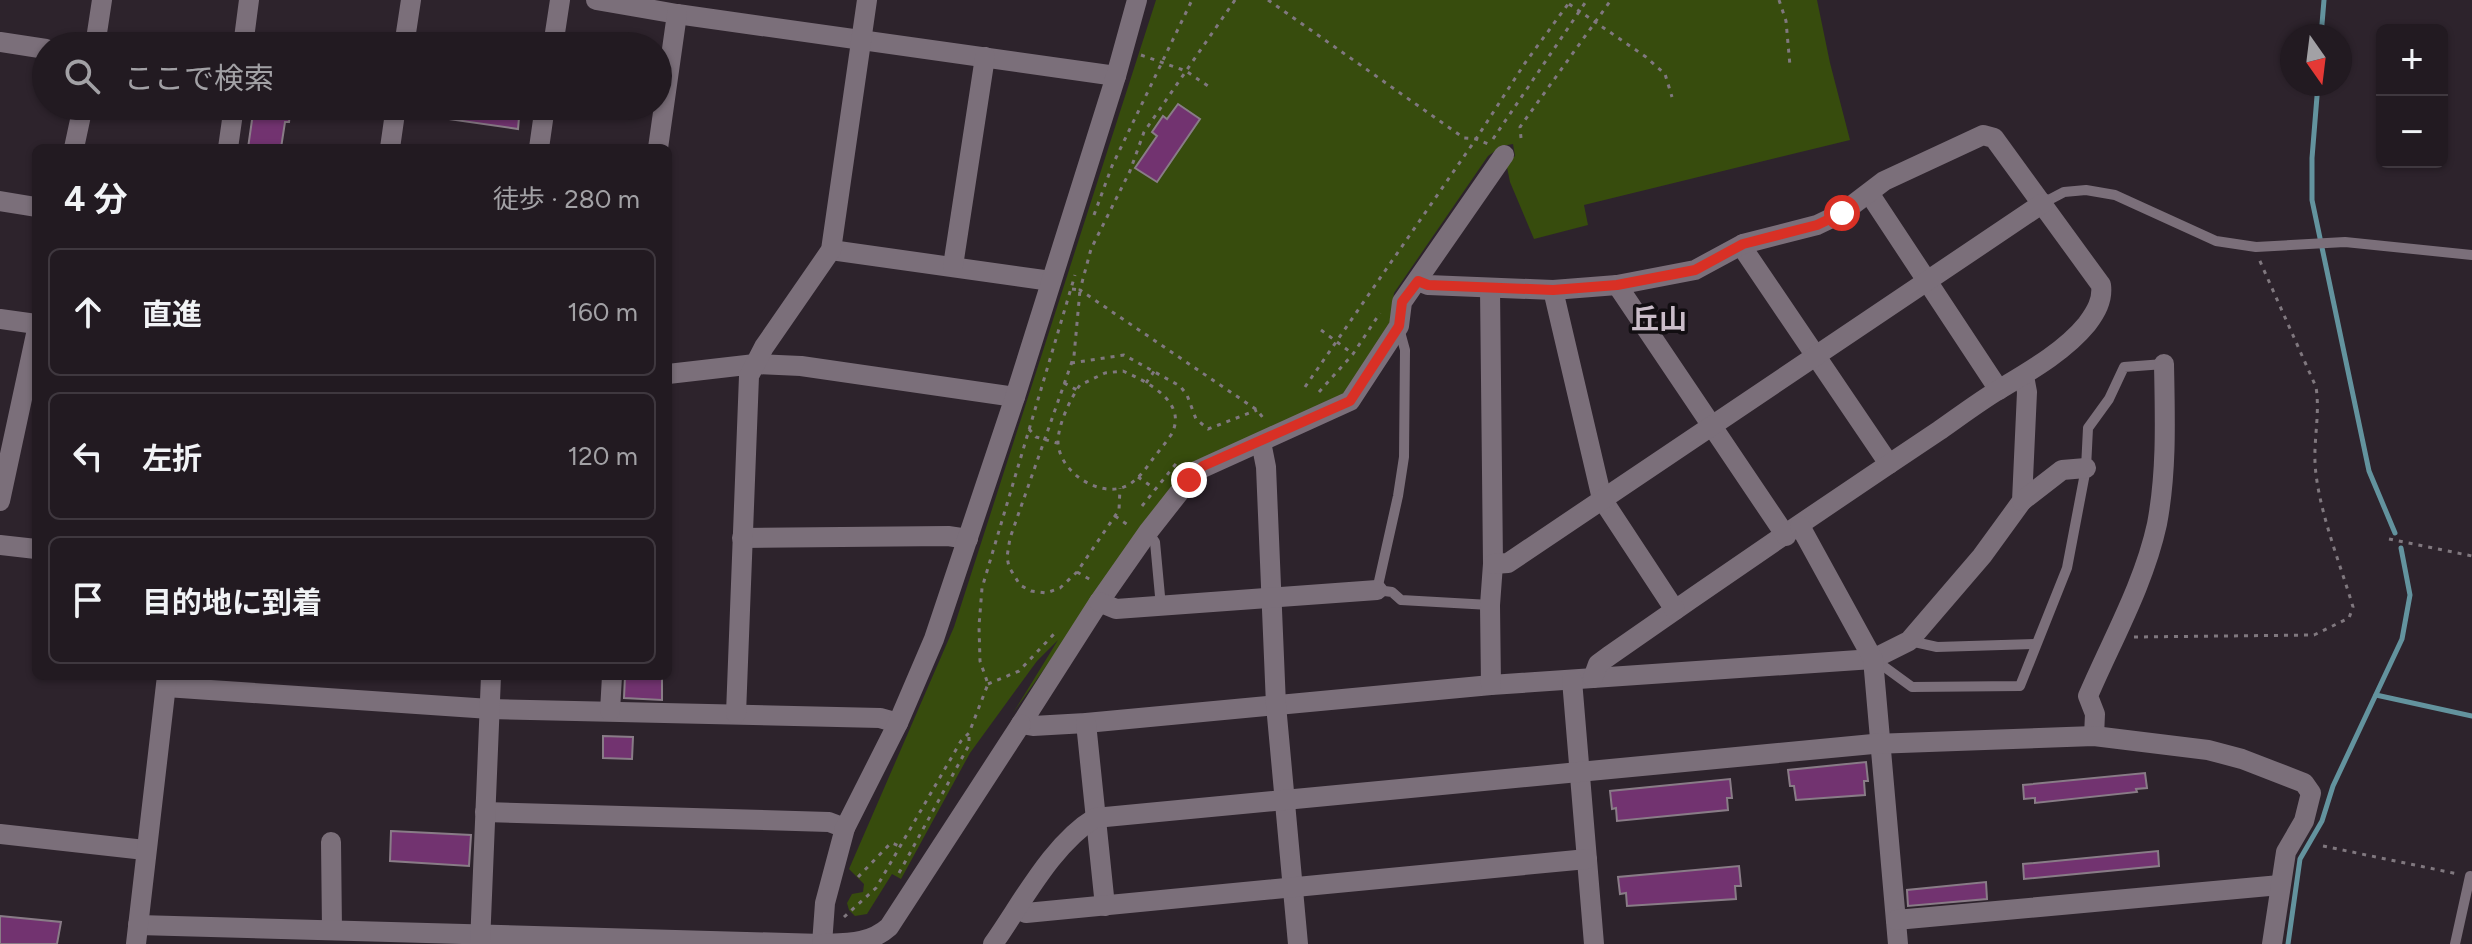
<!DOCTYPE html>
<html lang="ja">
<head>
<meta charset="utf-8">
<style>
	:root { --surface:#221a21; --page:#2a232a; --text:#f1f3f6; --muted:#a2a1a5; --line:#3f383f }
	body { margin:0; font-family:Figtree,"Noto Sans JP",sans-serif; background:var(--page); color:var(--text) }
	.controls { position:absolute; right:24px; top:24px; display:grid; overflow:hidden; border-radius:12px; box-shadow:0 2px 6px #0004 }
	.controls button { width:72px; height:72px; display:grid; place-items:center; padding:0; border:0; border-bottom:2px solid var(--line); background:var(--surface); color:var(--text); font:40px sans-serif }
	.compass { position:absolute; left:2280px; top:24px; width:72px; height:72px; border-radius:50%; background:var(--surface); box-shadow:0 2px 6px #0004; rotate:166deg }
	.stop { position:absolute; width:24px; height:24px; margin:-18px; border:6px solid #d93025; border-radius:50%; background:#fff }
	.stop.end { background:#d93025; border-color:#fff; box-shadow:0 2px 8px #0008 }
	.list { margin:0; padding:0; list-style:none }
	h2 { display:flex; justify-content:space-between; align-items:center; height:104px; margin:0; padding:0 32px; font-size:34px }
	h2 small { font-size:26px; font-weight:400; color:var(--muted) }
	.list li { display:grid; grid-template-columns:52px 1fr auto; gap:24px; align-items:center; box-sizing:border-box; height:128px; margin:0 16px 16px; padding:0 16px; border:2px solid var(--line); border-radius:12px }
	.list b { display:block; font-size:30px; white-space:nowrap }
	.list em { font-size:26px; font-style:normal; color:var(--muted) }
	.icon { flex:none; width:44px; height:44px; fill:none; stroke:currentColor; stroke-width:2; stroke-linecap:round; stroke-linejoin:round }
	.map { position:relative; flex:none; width:2472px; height:944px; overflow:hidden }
	.search { position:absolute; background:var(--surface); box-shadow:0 2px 6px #0004; left:32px; top:32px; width:640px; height:88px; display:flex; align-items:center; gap:20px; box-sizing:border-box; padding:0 28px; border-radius:44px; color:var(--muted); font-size:30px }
	.panel { position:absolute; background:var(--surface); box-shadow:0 2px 6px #0004; left:32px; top:144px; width:640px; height:536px; border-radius:12px }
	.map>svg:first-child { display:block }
	.green { fill:#374c0d }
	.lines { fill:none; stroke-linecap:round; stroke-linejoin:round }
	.stream { stroke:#63939e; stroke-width:5 }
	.building { fill:#723370; stroke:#897c87; stroke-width:2 }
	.path { stroke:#80787f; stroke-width:3; stroke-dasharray:4 6; stroke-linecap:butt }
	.service { stroke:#7b6f7a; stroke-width:10 }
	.minor { stroke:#7b6f7a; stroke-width:20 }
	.tertiary { stroke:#7b6f7a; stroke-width:20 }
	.route { stroke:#d93025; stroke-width:10 }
	.labels { text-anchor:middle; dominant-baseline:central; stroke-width:7; stroke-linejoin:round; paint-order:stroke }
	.quarter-label { font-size:28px; font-weight:bold; fill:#cabdc9; stroke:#120e12 }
</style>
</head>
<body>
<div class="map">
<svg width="2472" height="944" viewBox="0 0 2472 944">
	<rect width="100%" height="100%" fill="#2d232c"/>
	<path class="green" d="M1156,0H1817L1830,63L1850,140L1584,205L1588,225L1534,239L1510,182L1506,162L1515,156L1513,144L1502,146L1488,156L1394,293L1390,322L1345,393L1187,468L1013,713L1058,640L1037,661L970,753L901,879L892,874L867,914L855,916L849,910L847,903L852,894L863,892L864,884L849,869L954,627Z"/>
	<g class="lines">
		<g class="stream">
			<path d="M2321,36L2324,0"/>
			<path d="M2318,84L2312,158V200L2369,471L2395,533"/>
			<path d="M2376,695L2472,716"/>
			<path d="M2288,944L2300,859L2322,821L2333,786L2402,639L2410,595L2401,548"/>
		</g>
	</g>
	<g class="building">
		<path d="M1178,104L1200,119L1157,182L1135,168L1157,136L1152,132L1163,116L1167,119Z"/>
		<path d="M254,106H291L289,122H285L281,148H248Z"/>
		<path d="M420,106H520L518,129L420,115Z"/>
		<path d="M625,676H662V700L624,698Z"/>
		<path d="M603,736L633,737L632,759L603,758Z"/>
		<path d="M1866,762L1868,781H1864L1865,795L1796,800L1794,786H1790L1788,770Z"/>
		<path d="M2145,773L2147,788L2136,789L2137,792L2035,803V798L2024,799L2023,785Z"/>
		<path d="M1730,779L1732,798H1727L1728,810L1617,821L1616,808L1612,809L1610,791Z"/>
		<path d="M391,831L471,835L469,866L390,861Z"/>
		<path d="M2158,851L2159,866L2024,879L2023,864Z"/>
		<path d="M1739,866L1741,886H1735L1736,899L1627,906L1626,893L1620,894L1618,877Z"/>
		<path d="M1986,882L1987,899L1908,906L1907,890Z"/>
		<path d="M0,916L61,922L57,944H0Z"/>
	</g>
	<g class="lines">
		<g class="path">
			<path d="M1235,0L1144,132L1130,171L1091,249L1080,290L1257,410L1264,419"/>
			<path d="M1268,0L1464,138L1476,139L1488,144"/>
			<path d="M1779,0L1786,21L1790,66"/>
			<path d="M1569,4L1646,57L1665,74L1672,97"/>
			<path d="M1141,55L1186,71L1208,86"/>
			<path d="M1521,138L1520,127L1611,0"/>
			<path d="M1493,139L1587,0"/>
			<path d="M1094,215L1112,166L1192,0"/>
			<path d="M1072,289L1080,290L1074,356L1010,538L1007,557L1009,567L1020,585L1031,591L1046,593L1060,588L1077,572L1119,510L1120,488"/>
			<path d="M1321,330L1353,354"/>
			<path d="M1071,363L1124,355L1180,386L1187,395L1196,419L1208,429L1257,410"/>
			<path d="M1123,371C1148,382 1189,403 1171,435C1165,444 1158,452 1152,460C1144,471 1135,484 1121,488C1094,495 1059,470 1058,442C1058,425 1070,399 1080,385L1105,373Z"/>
			<path d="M1064,383L1077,390"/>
			<path d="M1146,383L1155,370"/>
			<path d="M1305,387L1476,139L1525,63L1571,0"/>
			<path d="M1319,392L1353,354L1380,313"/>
			<path d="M1029,429L1036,437L1057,443"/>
			<path d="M1138,477L1155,489"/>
			<path d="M1142,506L1179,460"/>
			<path d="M1115,516L1128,525"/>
			<path d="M2389,539L2472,556"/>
			<path d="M1077,572L1091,580"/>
			<path d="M2134,637L2314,635L2349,618L2353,607C2340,563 2317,507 2315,462C2314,437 2320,413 2316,387L2259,259"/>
			<path d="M988,684L1019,671L1054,634"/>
			<path d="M2323,846L2458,874"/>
			<path d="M899,873L969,745V735"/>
			<path d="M858,877L889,845L892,843L899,846"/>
			<path d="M844,917L876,888L961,741L969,733L988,684L980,661L979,626L982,588L1075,275"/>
		</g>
		<g class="service">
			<path d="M2043,203L2064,192L2086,190L2115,195L2216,241L2256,247L2345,242L2472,255"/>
			<path d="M1399,328L1405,350L1404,457L1398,496L1377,590L1392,592L1401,600L1490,605"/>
			<path d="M1148,532L1155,542L1161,607"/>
			<path d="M1910,641L1937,647L2035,644"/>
			<path d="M1875,660L1912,687L2020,686L2067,568L2086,468L2088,428L2109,399L2124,367L2164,364"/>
			<path d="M2455,944L2470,876L2472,877"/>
		</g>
		<g class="minor">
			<path d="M596,0L677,14L1116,76"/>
			<path d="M0,42L46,49"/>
			<path d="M95,46L102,0"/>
			<path d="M404,46L411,0"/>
			<path d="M553,46L560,0"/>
			<path d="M74,148L83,106"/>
			<path d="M390,148L396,106"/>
			<path d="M539,148L545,106"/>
			<path d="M658,148L677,14"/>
			<path d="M1504,155L1402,302L1399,326L1350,401L1196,471L1148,532L1099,602L1021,724L1033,726L1086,723L1491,685L1873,659L1909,641L1982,556L2022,501L2027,392L2024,376"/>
			<path d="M1869,193L1999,390"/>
			<path d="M0,201L36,207"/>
			<path d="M1743,244L1744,250L1889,464"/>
			<path d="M831,250L1051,281"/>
			<path d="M953,266L985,57"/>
			<path d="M1418,281L1428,285L1553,290L1617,285L1695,270L1743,244L1817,225L1842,213L1884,181L1983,135L1994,138L2101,285C2103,300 2096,312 2087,324C2065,351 2030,371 2000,389C1980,401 1960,416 1940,430C1829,504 1719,579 1609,656L1598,664L1593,678"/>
			<path d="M1617,285L1786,536"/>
			<path d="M1490,289L1493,564L1490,605L1491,685"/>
			<path d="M1553,290L1602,499L1675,610"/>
			<path d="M0,319L36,324"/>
			<path d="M668,374L755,364L801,366L1015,397"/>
			<path d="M1261,442L1266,467L1276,705L1298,944"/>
			<path d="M0,501L36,334"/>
			<path d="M2022,501L2062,470L2086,468"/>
			<path d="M1800,526L1873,659L1898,944"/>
			<path d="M742,538L948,536L968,539"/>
			<path d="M0,545L36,549"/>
			<path d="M1493,564L1508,563L2043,203"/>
			<path d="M1099,602L1116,609L1377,590"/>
			<path d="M1572,680L1594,944"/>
			<path d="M166,687L490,709L880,718L898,723"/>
			<path d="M610,711L612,676"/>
			<path d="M736,714L749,376L764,347L831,250L867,0"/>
			<path d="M1086,723L1105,906"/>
			<path d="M2094,736L2095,714L2088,696C2112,640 2144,584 2157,524C2167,471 2165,417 2164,364"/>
			<path d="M485,812L829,822L845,828"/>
			<path d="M0,834L145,850"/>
			<path d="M331,842L332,930"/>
			<path d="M1018,909L1026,913L1587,859"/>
			<path d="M1896,920L2280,885"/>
			<path d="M138,925L822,944"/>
			<path d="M480,944L491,676"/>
			<path d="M993,944C1022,903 1052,844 1095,818L1873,744L2094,736L2208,750L2242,759L2304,783L2311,793L2304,821L2286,852L2272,944"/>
		</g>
		<g class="tertiary">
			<path d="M243,46L249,0"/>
			<path d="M228,148L234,106"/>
			<path d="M136,944L167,676"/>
			<path d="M822,944L825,903L845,828L898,723L934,639L1015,397L1116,76L1137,0"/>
			<path d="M822,944C848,943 870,944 889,927L1021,724"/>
		</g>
	</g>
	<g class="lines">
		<path class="route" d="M1189,480L1203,466L1350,401L1399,326L1402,302L1418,281L1428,285L1553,290L1617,285L1664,276L1695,270L1743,244L1817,225L1842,213"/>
	</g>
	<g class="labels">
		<g class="quarter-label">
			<text x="1659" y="319">丘山</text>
		</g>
	</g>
</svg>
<div class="controls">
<button>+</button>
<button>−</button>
</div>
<svg class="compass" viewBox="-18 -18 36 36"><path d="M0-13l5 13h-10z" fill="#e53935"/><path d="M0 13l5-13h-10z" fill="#a2a1a5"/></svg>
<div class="stop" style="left:1842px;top:213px"></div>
<div class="stop end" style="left:1189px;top:480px"></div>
<div class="search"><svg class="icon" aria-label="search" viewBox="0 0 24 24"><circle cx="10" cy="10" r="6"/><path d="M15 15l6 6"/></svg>ここで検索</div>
<section class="panel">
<h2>4 分<small>徒歩 · 280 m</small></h2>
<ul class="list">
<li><svg class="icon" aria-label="ahead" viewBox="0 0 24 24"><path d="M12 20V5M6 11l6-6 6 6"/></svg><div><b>直進</b></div><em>160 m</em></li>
<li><svg class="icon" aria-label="left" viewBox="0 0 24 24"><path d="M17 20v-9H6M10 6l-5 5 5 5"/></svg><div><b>左折</b></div><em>120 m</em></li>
<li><svg class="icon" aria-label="arrive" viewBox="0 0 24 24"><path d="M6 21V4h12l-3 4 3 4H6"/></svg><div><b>目的地に到着</b></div></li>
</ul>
</section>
</div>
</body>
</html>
